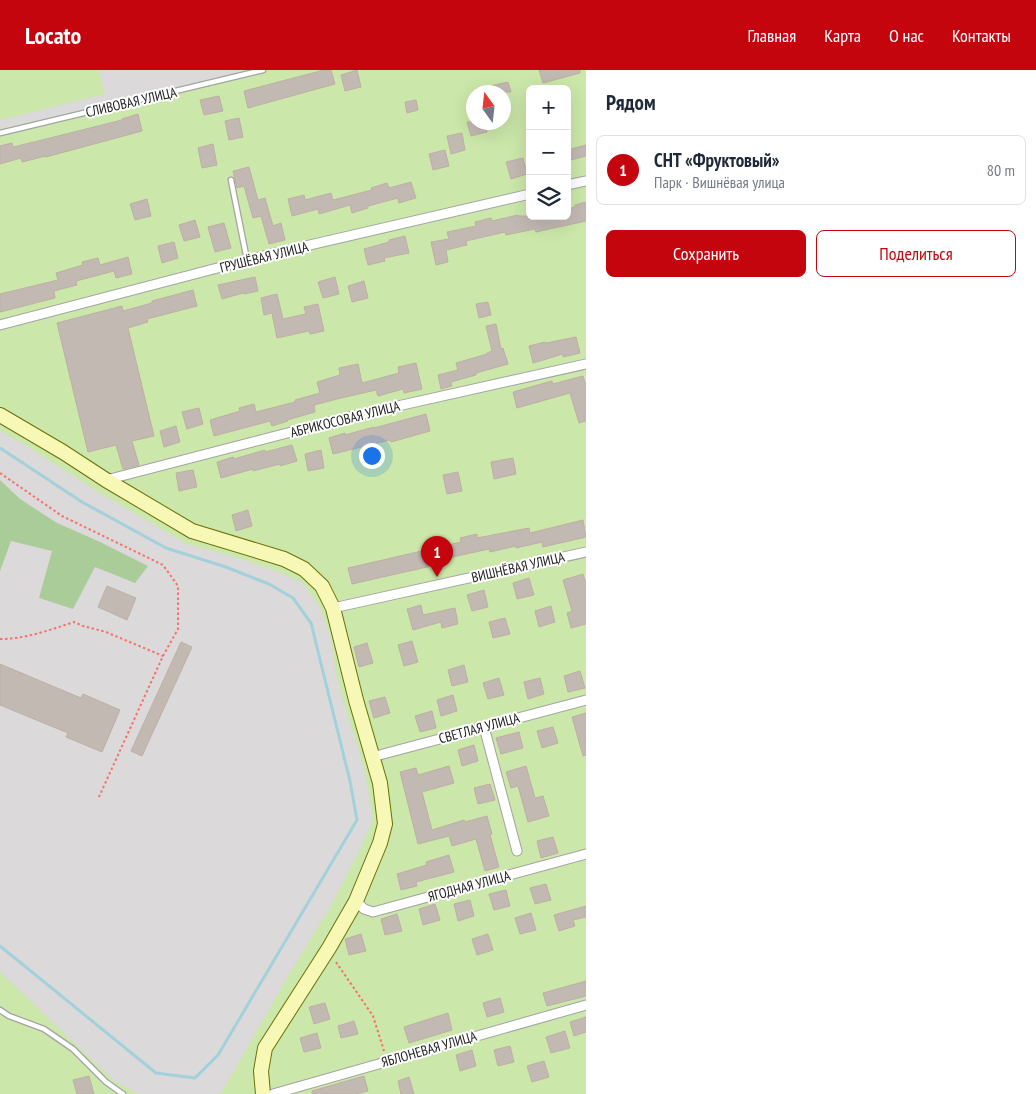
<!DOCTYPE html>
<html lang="ru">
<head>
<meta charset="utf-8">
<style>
	:root { --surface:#fff; --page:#f6f6f7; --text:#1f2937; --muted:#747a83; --line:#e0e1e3; --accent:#c4050e }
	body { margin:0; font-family:"PT Sans Narrow",sans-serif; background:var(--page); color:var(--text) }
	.controls { position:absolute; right:15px; top:15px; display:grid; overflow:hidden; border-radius:8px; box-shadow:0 5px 20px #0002 }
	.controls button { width:45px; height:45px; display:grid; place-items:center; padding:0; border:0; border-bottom:1px solid var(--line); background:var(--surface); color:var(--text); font:25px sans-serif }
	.compass { position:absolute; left:466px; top:15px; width:45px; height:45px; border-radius:50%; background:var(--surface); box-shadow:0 5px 20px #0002; rotate:345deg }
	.you { position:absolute; left:371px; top:385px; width:18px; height:18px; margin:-12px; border:4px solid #fff; border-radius:50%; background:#1a73e8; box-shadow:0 0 0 8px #1a73e833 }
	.badge { display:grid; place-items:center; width:32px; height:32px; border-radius:50%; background:var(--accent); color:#fff; font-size:16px; font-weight:700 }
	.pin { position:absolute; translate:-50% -41px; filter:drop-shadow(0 1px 2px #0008) }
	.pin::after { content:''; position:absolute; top:26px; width:18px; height:15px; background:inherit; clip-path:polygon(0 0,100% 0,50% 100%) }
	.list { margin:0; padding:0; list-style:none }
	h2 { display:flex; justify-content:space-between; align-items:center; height:65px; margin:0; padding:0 20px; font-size:21px }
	h2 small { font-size:16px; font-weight:400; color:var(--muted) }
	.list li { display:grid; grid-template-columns:32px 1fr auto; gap:15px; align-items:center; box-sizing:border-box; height:70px; margin:0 10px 10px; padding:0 10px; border:1px solid var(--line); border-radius:8px }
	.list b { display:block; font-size:19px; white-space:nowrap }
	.list p { margin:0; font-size:16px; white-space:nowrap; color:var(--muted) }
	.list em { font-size:16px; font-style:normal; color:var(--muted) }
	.actions { display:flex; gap:10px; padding:15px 20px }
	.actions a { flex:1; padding:11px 0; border:1px solid var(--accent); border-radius:8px; text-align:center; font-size:18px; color:var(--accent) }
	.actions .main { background:var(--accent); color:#fff }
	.icon { flex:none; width:28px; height:28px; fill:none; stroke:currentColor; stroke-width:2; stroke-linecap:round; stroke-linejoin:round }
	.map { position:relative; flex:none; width:586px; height:1024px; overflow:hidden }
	header { display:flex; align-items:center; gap:30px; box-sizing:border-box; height:70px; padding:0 25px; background:var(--accent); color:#fff }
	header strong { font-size:24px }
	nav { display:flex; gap:28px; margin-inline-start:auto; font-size:18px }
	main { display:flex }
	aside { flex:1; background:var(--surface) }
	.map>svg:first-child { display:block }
	.residential { fill:#dbd9d9; fill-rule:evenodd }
	.grass { fill:#cbe7a9; fill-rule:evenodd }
	.forest { fill:#aacc98 }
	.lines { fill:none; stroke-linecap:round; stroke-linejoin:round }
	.stream { stroke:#a3d1db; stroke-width:3 }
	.building { fill:#c2b9b2; stroke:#bfafa5 }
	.lane-casing { stroke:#a3a3a3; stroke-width:7 }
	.street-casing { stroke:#a3a3a3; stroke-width:11 }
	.secondary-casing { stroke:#6a7007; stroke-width:16 }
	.path { stroke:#f6726b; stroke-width:2; stroke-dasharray:2.5 2.5; stroke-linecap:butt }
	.lane { stroke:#fff; stroke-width:4.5 }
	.street { stroke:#fff; stroke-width:9 }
	.secondary { stroke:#f7f8b6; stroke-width:14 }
	.labels { text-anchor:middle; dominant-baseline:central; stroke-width:4; stroke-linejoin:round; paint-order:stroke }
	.street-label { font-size:14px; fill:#1c1c1c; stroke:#fff }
</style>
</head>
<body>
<header>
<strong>Locato</strong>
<nav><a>Главная</a><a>Карта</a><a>О нас</a><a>Контакты</a></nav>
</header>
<main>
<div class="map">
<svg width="586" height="1024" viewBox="0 0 586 1024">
	<rect width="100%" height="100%" fill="#eee9e2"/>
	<path class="residential" d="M0,0H586V1024H0ZM530,19H567V146H530ZM473,22H503V52H473Z"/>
	<g class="grass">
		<path d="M0,0H99L105,24L0,50Z"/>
		<path d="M259,0H586V1024H216L222,1022L288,906L330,837L357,785L373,749L364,697L344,634L336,603L331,568L321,539L303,513L274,500L242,489L187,474L100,423L17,370L0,361V59ZM530,19H567V146H530ZM473,22H503V52H473Z"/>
		<path d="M0,902L114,1011L138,1024H0Z"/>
	</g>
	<path class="forest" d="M0,410L20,429L57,453L98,471L148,496L135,513L95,497L73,539L39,528L52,481L11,471L0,501Z"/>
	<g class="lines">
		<path class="stream" d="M0,378L82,432L166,478L226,497L269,514L293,528L311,553L350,711L357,750L218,985L195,1008L156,1003L0,876"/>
	</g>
	<g class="building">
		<path d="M324,0H331L335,14L248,38L244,21Z"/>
		<path d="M357,0L361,17L345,21L341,5Z"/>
		<path d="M539,0H580V3L543,13Z"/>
		<path d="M508,12L511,22H477L476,19Z"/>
		<path d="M219,26L223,41L204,45L200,30Z"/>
		<path d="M416,30L418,40L407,43L405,32Z"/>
		<path d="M138,44L142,61L46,87V86L22,92L21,88L0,94V76L12,73L13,77L34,72L122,50V49Z"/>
		<path d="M239,48L243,67L229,70L225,51Z"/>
		<path d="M467,52H484L487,62L471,66Z"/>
		<path d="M462,63L465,80L451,84L447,66Z"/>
		<path d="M213,74L217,95L202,98L198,78Z"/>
		<path d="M586,75V86L567,91V80Z"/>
		<path d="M445,80L449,96L433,100L429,84Z"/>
		<path d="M523,88L527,104L511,109L506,92Z"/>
		<path d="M249,97L258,130L265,128L273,156L281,153L285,170L269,174L261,146L253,148L244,116L237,118L233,101Z"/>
		<path d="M411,112L416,128L399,133L398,128L368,136V138L352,143L350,135L319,144L318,139L292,146L288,129L304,125L305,130L331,123L333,130L372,120L371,118L387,113L389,118Z"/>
		<path d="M147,129L151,146L135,150L130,134Z"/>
		<path d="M586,132V151L536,162L535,159L506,165L505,162L466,171L467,175L446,180L448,192L436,195L431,172L449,169L447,162L476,156L475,152L491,148L492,151L518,145L519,146H567V139L575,137V135Z"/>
		<path d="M195,150L200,167L184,171L179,155Z"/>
		<path d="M224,153L231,178L215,182L208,157Z"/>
		<path d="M405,166L409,183L384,188L385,191L368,195L364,179L389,172V170Z"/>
		<path d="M174,172L178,188L162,193L158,176Z"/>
		<path d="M128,187L132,204L116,208L114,201L76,211L77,215L54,221L55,228L0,242V224L58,210L56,203L83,195L82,192L98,188L100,195Z"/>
		<path d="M255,207L258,221L244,224L243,223L222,229L218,215Z"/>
		<path d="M335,207L339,224L323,228L318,212Z"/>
		<path d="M364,211L368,228L352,232L348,216Z"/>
		<path d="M193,220L197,236L147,249L148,252L128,258L154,366L132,371L139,395L123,399L116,375L88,382L57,253L122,236L123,241L152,233V231Z"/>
		<path d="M277,224L283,249L306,244L304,237L318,234L324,261L310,264L309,261L277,268L272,243L264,245L261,228Z"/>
		<path d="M488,232L491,245L479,248L476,234Z"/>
		<path d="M496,254L501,279L503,278L508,294L476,303V305L451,312L452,316L441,319L438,305L458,300L456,293L487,284V283L492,281L486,256Z"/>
		<path d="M576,267L580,283L563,287V284L533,293L529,276L545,272L546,273Z"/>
		<path d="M416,293L422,319L404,323L403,319L378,326L376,320L337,329L314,335L315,342L287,350L288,351L272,356L270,351L214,366L210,350L240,341L239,338L254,334L256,342L295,332V330L320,323L317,312L340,305L339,298L358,294L362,313L399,303L398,297Z"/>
		<path d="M583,306L586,316V351L579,353L570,323L517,338L513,322L552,311L553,314Z"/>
		<path d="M199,338L203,354L187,359L182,342Z"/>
		<path d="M426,344L430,361L391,372L390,370L333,384L329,368L345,363V365L374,357V358Z"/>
		<path d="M176,356L180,372L164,377L160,361Z"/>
		<path d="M292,375L297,391L280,396V394L253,401V399L221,408L217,392L233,387L234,389L265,380V382Z"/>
		<path d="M321,380L324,398L308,401L305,384Z"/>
		<path d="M513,388L516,404L494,409L491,392Z"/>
		<path d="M193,400L197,417L179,421L176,403Z"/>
		<path d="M458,402L462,421L447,424L443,405Z"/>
		<path d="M248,440L252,456L236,461L232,445Z"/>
		<path d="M583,450L586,467L543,477L542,472L516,478V476L490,482L489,479L448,488L449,492L352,514L348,498L461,472L460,468L477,464V468L529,458L530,463Z"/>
		<path d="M583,504L586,514V554L571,558L567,543L572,541L563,510Z"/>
		<path d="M529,508L534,525L517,529L513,513Z"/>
		<path d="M107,516L136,528L127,550L98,537Z"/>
		<path d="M484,520L488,537L472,541L467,525Z"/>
		<path d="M421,535L423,545L455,538L458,554L442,558L441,552L413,560L407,539Z"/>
		<path d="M551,536L555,552L539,557L535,541Z"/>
		<path d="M505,548L510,564L493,568L489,552Z"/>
		<path d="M412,571L418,592L404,596L398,575Z"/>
		<path d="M181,572L192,577L142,686L131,681Z"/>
		<path d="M367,573L373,593L359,597L354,577Z"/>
		<path d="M0,594L81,628L83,624L120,640L102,682L66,667L68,663L0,635Z"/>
		<path d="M464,595L468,612L452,616L448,600Z"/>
		<path d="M580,601L585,618L568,622L564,606Z"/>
		<path d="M499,608L504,625L488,629L483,613Z"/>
		<path d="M540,608L544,624L528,629L524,612Z"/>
		<path d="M453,625L457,641L441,646L437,630Z"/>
		<path d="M385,627L390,643L374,648L369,631Z"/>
		<path d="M432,641L436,658L420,662L415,646Z"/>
		<path d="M586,643V685L583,686L572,647Z"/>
		<path d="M553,657L558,673L542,678L537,661Z"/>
		<path d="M519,662L523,678L501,684L496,668Z"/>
		<path d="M474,675L478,691L462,696L458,680Z"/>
		<path d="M449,696L454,713L422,722L432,760L464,750L465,752L487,746L492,764L490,765L499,797L485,801L476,769L452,776L449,766L418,774L400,702L416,698L418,705Z"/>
		<path d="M526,696L535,728L543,726L549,746L528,752L518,716L511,718L506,702Z"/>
		<path d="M490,714L495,730L478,734L474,718Z"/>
		<path d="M553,767L558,783L541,788L537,771Z"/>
		<path d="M449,785L454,802L416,812L417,816L401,820L397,804L427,795L426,792Z"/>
		<path d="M546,814L551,830L535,834L530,818Z"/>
		<path d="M506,820L510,836L494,840L489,824Z"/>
		<path d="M470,830L474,846L458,851L454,834Z"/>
		<path d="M435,834L440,850L423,855L419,839Z"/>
		<path d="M586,836V847L573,850L575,856L559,861L554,845Z"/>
		<path d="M531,843L536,860L520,864L515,848Z"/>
		<path d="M397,844L402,861L385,865L381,849Z"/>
		<path d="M361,864L366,881L349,885L345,869Z"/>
		<path d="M488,864L493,880L477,885L472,869Z"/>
		<path d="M586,911V926L547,936L543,923Z"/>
		<path d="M500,928L504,942L487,947L483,933Z"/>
		<path d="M325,933L330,949L314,954L309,937Z"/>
		<path d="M448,943L452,960L409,973L404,957Z"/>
		<path d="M586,947V962L574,966L570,952Z"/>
		<path d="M354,951L358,964L341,968L338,956Z"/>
		<path d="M565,961L570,978L551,983L546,967Z"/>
		<path d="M317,963L321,978L304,982L300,968Z"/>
		<path d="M510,976L514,992L498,996L494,980Z"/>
		<path d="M472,980L476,996L460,1001L456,985Z"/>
		<path d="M544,991L549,1007L532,1012L527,996Z"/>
		<path d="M89,1006L94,1024H77L73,1010Z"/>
		<path d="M364,1006L368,1021L356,1024H312V1021Z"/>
		<path d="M409,1007L414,1024H401L398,1011Z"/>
	</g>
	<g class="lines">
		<g class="lane-casing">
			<g id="lane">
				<path d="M0,63L263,0"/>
				<path d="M231,110L247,190"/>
				<path d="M0,940L9,946L44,959L73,979L106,1012L123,1024"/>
			</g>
		</g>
		<g class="street-casing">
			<g id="street">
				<path d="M567,115L586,111"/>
				<path d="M0,255L271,184L530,124"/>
				<path d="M106,410L353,346L586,294"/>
				<path d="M333,538L586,482"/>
				<path d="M484,657L517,781"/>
				<path d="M372,687L586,630"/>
				<path d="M356,831L364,839L373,842L586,784"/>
				<path d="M273,1024L586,935"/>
			</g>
		</g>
		<g class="secondary-casing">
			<path id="secondary" d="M0,345L63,382L106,410L192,461L284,489L304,499L322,516L333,538L356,630L380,713L385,754L380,773L356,831L329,878L265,978L261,1001L263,1024"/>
		</g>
		<g class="path">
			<path d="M0,403L62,446L163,495L178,516V559L163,586L98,729"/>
			<path d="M0,569C25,569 50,560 74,552L83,556L106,562L163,586"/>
			<path d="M336,892L373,946L384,981"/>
		</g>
		<use href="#lane" class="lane"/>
		<use href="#street" class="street"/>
		<use href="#secondary" class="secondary"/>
	</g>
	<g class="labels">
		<g class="street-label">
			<text transform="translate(131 32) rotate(-13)">СЛИВОВАЯ УЛИЦА</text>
			<text transform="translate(264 187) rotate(-14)">ГРУШЁВАЯ УЛИЦА</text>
			<text transform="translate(345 349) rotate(-14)">АБРИКОСОВАЯ УЛИЦА</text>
			<text transform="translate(518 497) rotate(-13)">ВИШНЁВАЯ УЛИЦА</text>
			<text transform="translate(479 658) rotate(-15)">СВЕТЛАЯ УЛИЦА</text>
			<text transform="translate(469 816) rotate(-15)">ЯГОДНАЯ УЛИЦА</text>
			<text transform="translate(429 979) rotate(-16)">ЯБЛОНЕВАЯ УЛИЦА</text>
		</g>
	</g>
</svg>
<div class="controls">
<button>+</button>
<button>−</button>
<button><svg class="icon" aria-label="layers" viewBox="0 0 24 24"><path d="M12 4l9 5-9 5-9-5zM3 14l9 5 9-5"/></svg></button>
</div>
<svg class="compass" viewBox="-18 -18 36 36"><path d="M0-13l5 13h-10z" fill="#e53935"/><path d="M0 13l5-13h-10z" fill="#747a83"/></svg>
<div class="you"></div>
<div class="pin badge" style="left:437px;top:507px">1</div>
</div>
<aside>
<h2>Рядом<small></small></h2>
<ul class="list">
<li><span class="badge">1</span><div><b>СНТ «Фруктовый»</b><p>Парк · Вишнёвая улица</p></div><em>80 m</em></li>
</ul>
<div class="actions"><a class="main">Сохранить</a><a>Поделиться</a></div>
</aside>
</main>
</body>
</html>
